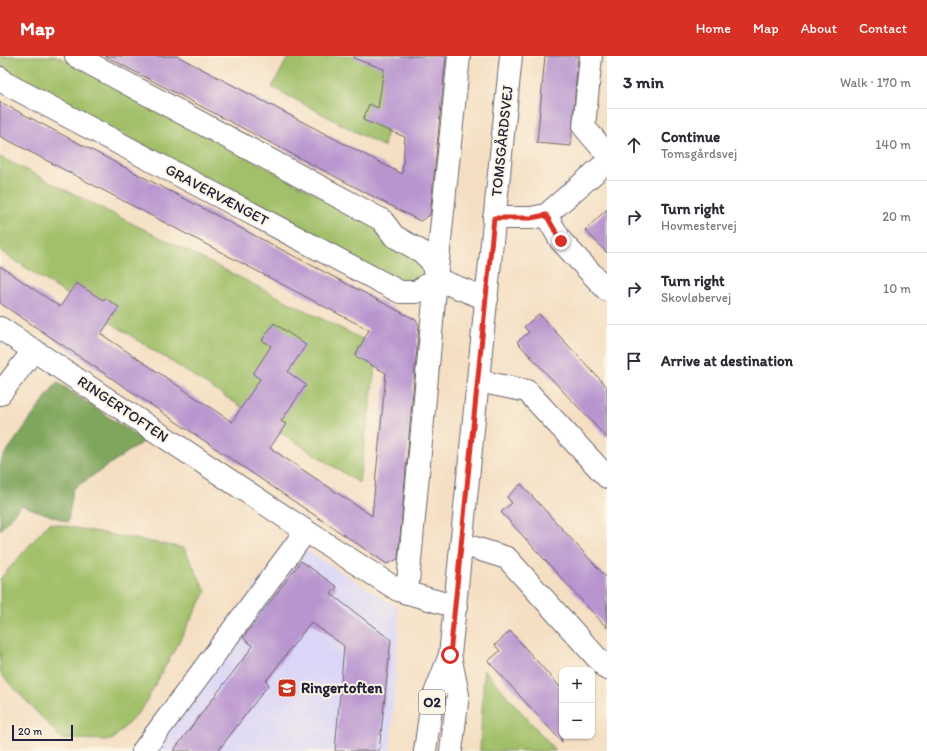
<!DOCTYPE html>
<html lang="en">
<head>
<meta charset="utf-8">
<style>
	:root { --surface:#fff; --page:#f7f7f7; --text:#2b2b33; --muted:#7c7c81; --line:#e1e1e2; --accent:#d93025 }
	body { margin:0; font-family:Itim,sans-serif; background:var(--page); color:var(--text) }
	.controls { position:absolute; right:12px; bottom:12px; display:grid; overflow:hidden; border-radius:8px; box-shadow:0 1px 3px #0004 }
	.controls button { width:36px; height:36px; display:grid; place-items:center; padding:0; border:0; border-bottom:1px solid var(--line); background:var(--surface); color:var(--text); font:20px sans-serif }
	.scale { position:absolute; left:12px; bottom:10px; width:61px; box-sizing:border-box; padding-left:4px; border:2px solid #22223b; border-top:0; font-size:11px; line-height:14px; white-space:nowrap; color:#22223b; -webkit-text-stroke:3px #fcf5e5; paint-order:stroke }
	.stop { position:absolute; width:12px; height:12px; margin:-9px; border:3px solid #d93025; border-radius:50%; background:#fff }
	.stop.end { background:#d93025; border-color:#fff; box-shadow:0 1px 4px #0008 }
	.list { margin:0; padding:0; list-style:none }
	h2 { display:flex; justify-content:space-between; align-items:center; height:52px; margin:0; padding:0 16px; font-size:17px }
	h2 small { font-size:13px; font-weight:400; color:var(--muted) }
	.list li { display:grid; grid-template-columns:26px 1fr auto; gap:12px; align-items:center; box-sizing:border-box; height:72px; padding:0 16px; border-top:1px solid var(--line) }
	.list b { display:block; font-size:15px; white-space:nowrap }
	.list p { margin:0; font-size:13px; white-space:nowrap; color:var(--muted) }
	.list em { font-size:13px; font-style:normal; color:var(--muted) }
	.icon { flex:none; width:22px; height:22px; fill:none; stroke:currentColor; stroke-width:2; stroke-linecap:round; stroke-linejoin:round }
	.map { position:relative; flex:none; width:607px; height:695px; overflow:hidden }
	header { display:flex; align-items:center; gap:24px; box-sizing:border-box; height:56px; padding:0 20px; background:var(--accent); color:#fff }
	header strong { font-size:19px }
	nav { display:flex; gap:22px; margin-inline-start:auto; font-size:14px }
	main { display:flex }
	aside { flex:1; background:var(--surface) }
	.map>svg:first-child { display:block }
	.built { fill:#dad6f7 }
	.green { fill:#a1c069; stroke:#627152 }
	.forest { fill:#80a65d; stroke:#51644c }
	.building { fill:#b895cf }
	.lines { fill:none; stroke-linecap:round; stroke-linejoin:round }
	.minor-casing { stroke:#6c646b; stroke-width:24 }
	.major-casing { stroke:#6c646b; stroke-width:24 }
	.minor { stroke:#fff; stroke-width:22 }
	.major { stroke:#fff; stroke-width:22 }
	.route { stroke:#d93025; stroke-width:5 }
	.labels { text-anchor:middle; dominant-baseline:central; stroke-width:4; stroke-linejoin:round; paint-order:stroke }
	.shield { fill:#fcf5e5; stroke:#63616e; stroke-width:1 }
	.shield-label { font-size:14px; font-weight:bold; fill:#22223b }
	.street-label { font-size:15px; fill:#22223b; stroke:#fcf5e5 }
	.poi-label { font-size:15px; font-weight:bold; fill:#22223b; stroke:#fcf5e5; text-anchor:start }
</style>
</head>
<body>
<header>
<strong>Map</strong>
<nav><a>Home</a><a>Map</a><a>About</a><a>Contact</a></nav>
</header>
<main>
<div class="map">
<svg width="607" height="695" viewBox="0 0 607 695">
	<rect width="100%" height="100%" fill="#fcf5e5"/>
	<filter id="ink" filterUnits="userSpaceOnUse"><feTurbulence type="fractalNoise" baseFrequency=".025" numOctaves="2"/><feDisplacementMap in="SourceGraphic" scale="8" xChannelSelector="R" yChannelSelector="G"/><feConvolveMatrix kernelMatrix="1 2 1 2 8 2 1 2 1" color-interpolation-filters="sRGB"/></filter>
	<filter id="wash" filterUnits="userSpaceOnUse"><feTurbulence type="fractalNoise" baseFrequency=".012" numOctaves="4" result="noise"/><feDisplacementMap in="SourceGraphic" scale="16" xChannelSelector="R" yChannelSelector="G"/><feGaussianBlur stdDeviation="0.9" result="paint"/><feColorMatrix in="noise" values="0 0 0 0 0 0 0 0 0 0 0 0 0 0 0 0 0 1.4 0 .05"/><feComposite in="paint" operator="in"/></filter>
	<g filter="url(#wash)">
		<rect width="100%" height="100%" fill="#f4dfc3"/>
		<path class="built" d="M290,484L397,551L399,569L390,695H133Z"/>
		<g class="green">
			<path d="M1,0H57L373,168L420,207L430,219L411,226L396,224L3,14Z"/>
			<path d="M289,0H398L384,91L272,31Z"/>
			<path d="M0,101L378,291L359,427L0,195Z"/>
			<path d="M49,467L184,492L206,536L142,653L112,684L62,683L0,617V523Z"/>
			<path d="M484,614L556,695H480Z"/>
		</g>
		<path class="forest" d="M57,326L144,385L73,433L68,466L21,449L0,474V405Z"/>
		<g id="blocks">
			<g class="building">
				<path d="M105,0H177L402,118L405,81L363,64L369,48L378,52L384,13L353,2L354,0H446L430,159L420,165Z"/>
				<path d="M545,0H578L571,90L537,87Z"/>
				<path d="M0,46L416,264L419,269L398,503L387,508L0,247V210L60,251L76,227L103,244L105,242L119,251L101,278L232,366L260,323L253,318L271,290L262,284L274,267L306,289L288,316L306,329L281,365L286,368L270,392L372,460L386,317L355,300L369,274L0,80Z"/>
				<path d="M607,153V197L585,174Z"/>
				<path d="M539,258L607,331V382L517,286L529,276L524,271Z"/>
				<path d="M521,428L607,522V572L501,456L512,447L507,441Z"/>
				<path d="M301,505L337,531L331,538L391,584L379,695H335L344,590L311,566L266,625L269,628L218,695H173L253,590L243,582Z"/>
				<path d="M510,575L562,633V686L488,605L500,595L495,589Z"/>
			</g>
		</g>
	</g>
	<g filter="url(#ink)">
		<use href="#blocks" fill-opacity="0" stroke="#6c646b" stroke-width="1"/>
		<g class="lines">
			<g class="minor-casing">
				<g id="minor">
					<path d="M76,0L382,164L394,180L422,196L432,206L436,223L487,243"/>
					<path d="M591,0L584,71L607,98"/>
					<path d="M0,22L3,26L400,236H416L436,223"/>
					<path d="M546,159L561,185L607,234"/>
					<path d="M494,162H531L546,159L607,106"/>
					<path d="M0,272L306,475L398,534L456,551"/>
					<path d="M478,325L527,335L607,421"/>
					<path d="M0,338L34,294"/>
					<path d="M462,488L507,502L607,613"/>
					<path d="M407,537L436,223L459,0"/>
					<path d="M143,695L306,475"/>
				</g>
			</g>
			<g class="major-casing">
				<g id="major">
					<path d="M450,599L458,639L451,695"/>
					<path d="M425,695L432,645L450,599L511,0"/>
				</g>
			</g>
			<use href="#minor" class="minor"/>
			<use href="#major" class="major"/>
		</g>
	</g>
	<g class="lines" filter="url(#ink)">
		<path class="route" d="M450,599L494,162H531L546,159L561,185"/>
	</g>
	<defs>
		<g id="school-square" transform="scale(1)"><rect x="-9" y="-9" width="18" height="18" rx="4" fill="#c8321e" stroke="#fcf5e5"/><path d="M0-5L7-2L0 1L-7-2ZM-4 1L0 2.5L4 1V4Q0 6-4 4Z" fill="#fff"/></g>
	</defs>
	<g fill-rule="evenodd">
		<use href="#school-square" x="287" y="632"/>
	</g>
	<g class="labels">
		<rect class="shield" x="419" y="634" width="26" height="24" rx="3"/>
		<g class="shield-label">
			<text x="432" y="646">O2</text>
		</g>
		<g class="street-label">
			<text transform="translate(502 85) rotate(-84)">TOMSGÅRDSVEJ</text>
			<text transform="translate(217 139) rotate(28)">GRAVERVÆNGET</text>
			<text transform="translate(123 353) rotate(34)">RINGERTOFTEN</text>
		</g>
		<g class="poi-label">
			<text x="301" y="632">Ringertoften</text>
		</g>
	</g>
</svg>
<div class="controls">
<button>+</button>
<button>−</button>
</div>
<div class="scale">20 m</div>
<div class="stop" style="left:450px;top:599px"></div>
<div class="stop end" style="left:561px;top:185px"></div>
</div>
<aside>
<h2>3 min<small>Walk · 170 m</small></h2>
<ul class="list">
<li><svg class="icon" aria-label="ahead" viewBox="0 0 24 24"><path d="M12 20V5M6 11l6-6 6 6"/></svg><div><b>Continue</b><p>Tomsgårdsvej</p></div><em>140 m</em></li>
<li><svg class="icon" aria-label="right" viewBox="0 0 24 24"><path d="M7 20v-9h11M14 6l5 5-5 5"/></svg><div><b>Turn right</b><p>Hovmestervej</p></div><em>20 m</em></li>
<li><svg class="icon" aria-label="right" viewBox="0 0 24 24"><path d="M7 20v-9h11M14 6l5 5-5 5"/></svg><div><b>Turn right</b><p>Skovløbervej</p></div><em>10 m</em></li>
<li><svg class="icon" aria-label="arrive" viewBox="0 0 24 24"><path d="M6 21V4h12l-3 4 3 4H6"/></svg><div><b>Arrive at destination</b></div></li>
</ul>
</aside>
</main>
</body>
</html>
